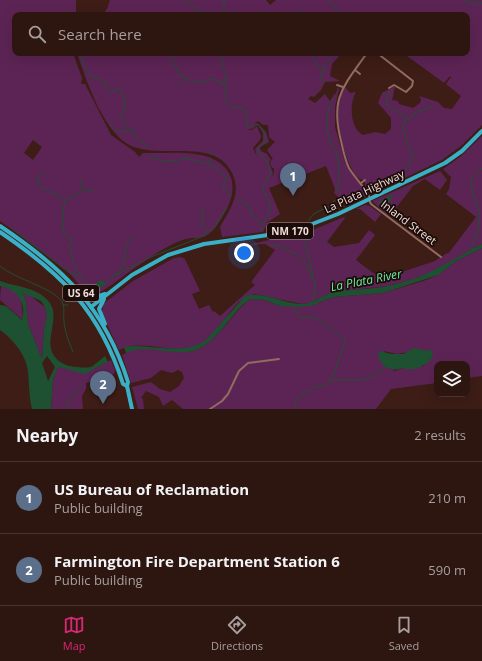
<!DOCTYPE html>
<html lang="en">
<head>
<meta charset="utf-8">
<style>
	:root { --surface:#2e1610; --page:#3a231e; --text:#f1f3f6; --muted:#a79f9f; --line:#493530; --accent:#db2777 }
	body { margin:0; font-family:"Open Sans",sans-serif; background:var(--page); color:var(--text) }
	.controls { position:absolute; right:12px; bottom:12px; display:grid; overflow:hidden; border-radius:8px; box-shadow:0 4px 16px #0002 }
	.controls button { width:36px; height:36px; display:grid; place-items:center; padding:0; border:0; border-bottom:1px solid var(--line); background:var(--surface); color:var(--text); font:20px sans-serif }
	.you { position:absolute; left:244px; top:253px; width:14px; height:14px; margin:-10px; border:3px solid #fff; border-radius:50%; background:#1a73e8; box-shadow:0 0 0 6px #1a73e833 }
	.badge { display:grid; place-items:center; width:26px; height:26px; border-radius:50%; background:var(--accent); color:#fff; font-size:13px; font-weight:700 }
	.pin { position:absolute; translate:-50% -33px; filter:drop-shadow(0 1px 2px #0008) }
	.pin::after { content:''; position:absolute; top:21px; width:14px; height:12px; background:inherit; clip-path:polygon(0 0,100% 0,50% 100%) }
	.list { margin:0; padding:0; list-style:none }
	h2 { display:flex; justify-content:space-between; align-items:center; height:52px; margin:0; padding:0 16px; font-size:17px }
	h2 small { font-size:13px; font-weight:400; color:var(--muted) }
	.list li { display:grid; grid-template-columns:26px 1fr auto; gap:12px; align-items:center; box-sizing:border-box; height:72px; padding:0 16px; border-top:1px solid var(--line) }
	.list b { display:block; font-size:15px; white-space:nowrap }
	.list p { margin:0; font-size:13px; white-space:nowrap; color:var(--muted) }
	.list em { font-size:13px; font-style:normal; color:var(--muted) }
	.icon { flex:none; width:22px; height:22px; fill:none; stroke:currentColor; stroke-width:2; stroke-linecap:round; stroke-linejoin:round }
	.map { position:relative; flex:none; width:482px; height:409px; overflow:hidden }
	.search { position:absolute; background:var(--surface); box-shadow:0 4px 16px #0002; left:12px; right:12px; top:12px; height:44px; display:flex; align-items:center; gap:10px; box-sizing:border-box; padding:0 14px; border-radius:8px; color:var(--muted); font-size:15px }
	.sheet { height:196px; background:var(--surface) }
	nav { display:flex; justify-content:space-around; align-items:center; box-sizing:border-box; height:56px; border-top:1px solid var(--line); background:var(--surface); font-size:11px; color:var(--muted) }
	nav a { display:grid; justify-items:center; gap:2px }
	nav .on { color:var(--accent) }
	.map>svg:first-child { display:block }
	.green { fill:#5c2454; fill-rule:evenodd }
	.water { fill:#1e5132; fill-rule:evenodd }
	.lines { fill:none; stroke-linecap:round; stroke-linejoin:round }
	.stream { stroke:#1e5132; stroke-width:1 }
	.street { stroke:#926b61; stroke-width:2 }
	.highway { stroke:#3ab0c7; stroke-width:4 }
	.labels { text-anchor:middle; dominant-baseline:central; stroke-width:3.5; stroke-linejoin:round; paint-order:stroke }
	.shield { fill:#1a0c09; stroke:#b29e99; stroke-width:1 }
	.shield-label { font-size:10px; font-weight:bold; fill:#f3dcd7 }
	.street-label { font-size:11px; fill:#f3dcd7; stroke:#1a0c09 }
	.water-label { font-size:12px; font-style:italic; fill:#6deb9c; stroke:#1a0c09 }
</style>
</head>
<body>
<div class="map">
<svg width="482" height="409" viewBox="0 0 482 409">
	<rect width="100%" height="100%" fill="#3d1d16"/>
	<g class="green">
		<path d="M0,0H76V15H15V53H73L82,78L81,84H85L111,135L135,152L139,157L143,153C167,154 200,148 220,163C241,179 232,204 219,222C216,227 212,232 207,235C201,239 193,237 186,239C171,243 152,256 139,265C130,270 99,297 91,295C84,293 76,280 70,274C48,255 24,238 0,221ZM33,140L42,147L33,160L24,153Z"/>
		<path d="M110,0H266L270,5L276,0H482V125L462,145L442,160L371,194L365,185V181C364,180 362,180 360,179C348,172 338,131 338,118C337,107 340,97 345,87L350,93L356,92C349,103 350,129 363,135L375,132L385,134L391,129V118L378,103L382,93L393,87H395L392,100L398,101L399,104L413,108L420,103L421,99L419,96L438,102L444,108L452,109L461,96L446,84L451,77L450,76L444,83L403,53H467V15H102L107,9Z"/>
		<path d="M77,53H342L332,64L330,76L340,81L325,82L321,90L314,97L311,96L308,99L315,103L325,94L330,101L335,93V96L338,87L339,88L335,107V127L345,162L363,188L366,196L349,204H346L334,193L335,189L326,166L269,188L280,214L268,222L263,232L222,237L220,227C230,209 243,193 231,171C212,136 155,162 126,143C102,127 86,80 77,53ZM258,121L263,125H268L269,137L275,142L267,150L273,159H272L270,163L272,168H274V173L271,178L273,173L269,162L271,160L267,154L261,151L260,147L269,142L266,132L257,123L254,124ZM255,125H258L263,133V141L255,149L257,156L253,148L260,140L261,136L257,126L252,130H248L253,128Z"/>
		<path d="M482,136V244L434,271L414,279L388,286L333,292L310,303L302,304L254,294C248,297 240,300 236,305C227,315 212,338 201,344C175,358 145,337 119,350L102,314L103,304L133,281L174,258L181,257L185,259L200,291L192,294L199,309L209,305L213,312L214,311L220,316L255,285L251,282L275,250L265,244L248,245L282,237L284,239L303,234L344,217L345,218L327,242L334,247L359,243L369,230L375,235L356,260L373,273L384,278L435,261L447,253L448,254L476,217L446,194L449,189L451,177L443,169L460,157Z"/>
		<path d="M440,171L447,180L440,190L425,179L413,186L396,208L386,214L372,201Z"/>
		<path d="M365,205L370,206L381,214L375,222L360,209H356Z"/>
		<path d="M482,248V376L467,378V364H437V383L391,389L376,409H183L172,400L163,406L159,397L146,391L141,398L143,399L144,409H138L132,387L151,382L160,389L170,392L179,386L184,378L182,372L178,370L172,373L161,370L151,378L131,383L122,355C126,353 131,349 136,349C158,345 181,359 202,347C220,337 233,312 250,299L265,300L280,306L314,305L319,302L334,297L383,293L426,280L438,275L456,261ZM419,350L429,351L424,366L403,368L394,371L384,351L397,354Z"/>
		<path d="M1,286L12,289L21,298L23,320L0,300Z"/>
		<path d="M23,293L29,295L45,307L47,317L44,328L42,359L28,324L26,302Z"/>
		<path d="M111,360L115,370L114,374L104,377V379L86,383V389L82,396L83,409H51L53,380L57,369L60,367L94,369Z"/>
	</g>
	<g class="water">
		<path d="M393,194L386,208L379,204V202Z"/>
		<path d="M482,244V248L456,261L438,275L383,293L334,297L319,302L315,305L301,307L280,306L265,300L250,299C231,312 218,342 196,350C173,358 149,342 126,353L124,347C152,342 184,359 208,338L245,296C265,291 282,304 302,304C314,304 322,295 333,292C343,290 354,290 364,289C377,288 390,286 403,282C431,275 456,257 482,244Z"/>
		<path d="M100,280L106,284L96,291H92L91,288Z"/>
		<path d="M0,281C16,287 38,287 49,302C64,321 34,350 66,365C71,367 88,369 93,366C97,363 101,359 105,356L108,362L84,374L60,367L57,369L53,380L51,409H32C29,396 29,384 28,371C26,355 13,339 0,330V305L6,306L22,320C27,302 17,290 0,286ZM23,293L41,301L45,307L47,317L44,328L42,359L28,324L26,302ZM47,356L55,367L48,381L42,363Z"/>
		<path d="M414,348L428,351L431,349L433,357C426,366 414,372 403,368C391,372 382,368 378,355L380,351L392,354H403Z"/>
	</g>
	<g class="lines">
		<g class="stream">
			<path d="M183,0L207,15"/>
			<path d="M328,0L338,11L339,15"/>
			<path d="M464,0L471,4L482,3"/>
			<path d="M299,8L301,15"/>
			<path d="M224,15V0"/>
			<path d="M79,53L90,76L104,81L108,90L111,92L119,89L121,90L126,104L121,116C124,122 125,128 133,129L135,137L149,147"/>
			<path d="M169,53L180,75L186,79L203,83L210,79L222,82L223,86"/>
			<path d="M223,53C219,67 225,67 226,78C226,87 222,101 232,107H240L245,109L248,127L252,128L258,124L264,131L265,142L259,147L257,152L267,161L271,173L262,189L270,204V211L260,230"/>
			<path d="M310,53L322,71"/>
			<path d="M324,82L321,78L325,65L335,53"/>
			<path d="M178,86L185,80"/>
			<path d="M333,98C325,112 326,130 331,144C332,147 335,148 336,152C339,165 341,179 337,192"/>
			<path d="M406,120L411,118L413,114L433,106"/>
			<path d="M111,125C115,131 123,134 129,129"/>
			<path d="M211,154L213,150"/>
			<path d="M149,157L167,162L172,160L176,161L186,158L205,163L217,168L226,178L223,187L231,197"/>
			<path d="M209,164L211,159"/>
			<path d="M45,171L37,178L39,186L64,199"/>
			<path d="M81,179C87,194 74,195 65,200C62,213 62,221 64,234L72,239L69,247C73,252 71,253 72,259C73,266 86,284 92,288"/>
			<path d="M83,189L88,191L93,190"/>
			<path d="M388,189L386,183L387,179L405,170L414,155L407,144L403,127L406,120L404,116L386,104L389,91"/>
			<path d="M238,199L248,205L252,215L262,224"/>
			<path d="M309,220C312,210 330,210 335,200"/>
			<path d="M12,229L66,270L80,277"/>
			<path d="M207,232L214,228L227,207"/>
			<path d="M307,235C302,245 312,264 313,277"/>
			<path d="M270,245L280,246L297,255L305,263L315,283L314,301"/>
			<path d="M470,250C476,238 481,227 479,213C477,202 471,192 471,180L482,168"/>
			<path d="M0,266C14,279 58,289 63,304C65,309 63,316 64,322C65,332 69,342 73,352"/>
			<path d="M114,276L151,257L206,235L207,232L202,226V208"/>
			<path d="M105,283C112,278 124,268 125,259C125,249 125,245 133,236"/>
			<path d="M63,305H68"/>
			<path d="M293,306L299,317L315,318L330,327L345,341L334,374L325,385L314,387L307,392L300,395L295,403L297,409"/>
			<path d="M330,380H362L373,376L385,367"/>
			<path d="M66,409L69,400L81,387"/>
		</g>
		<g class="street">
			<path d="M367,53C343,87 330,98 341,141C343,150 345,160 349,168C355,178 364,186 370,198"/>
			<path d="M377,53L413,81L412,86L406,92L394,85L389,88"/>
			<path d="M355,70L360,74"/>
			<path d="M337,85L343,87"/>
			<path d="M361,183L365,180"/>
			<path d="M369,200L371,204L441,257"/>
			<path d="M210,409L222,401L228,394L239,371L248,363L279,359"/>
		</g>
		<g class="highway">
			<path d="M0,226C63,268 105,308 128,382L127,386L132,409"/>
			<path d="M0,232C62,274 100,311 123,384L127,386"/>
			<path d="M84,294L93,298L105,294"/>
			<path d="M104,299L99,309L105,324"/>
			<path d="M91,307L132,275L168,255L204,244L275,234L307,226L338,214L445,163L462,151L482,131"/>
		</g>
	</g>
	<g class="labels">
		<g class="shield">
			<rect x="267" y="223" width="46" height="16" rx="3"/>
			<rect x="63" y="285" width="36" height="16" rx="3"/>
		</g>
		<g class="shield-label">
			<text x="290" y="231">NM 170</text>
			<text x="81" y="293">US 64</text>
		</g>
		<g class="street-label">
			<text transform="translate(364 191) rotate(-25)">La Plata Highway</text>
			<text transform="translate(409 222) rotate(37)">Inland Street</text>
		</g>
		<g class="water-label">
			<text transform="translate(366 280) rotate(-11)">La Plata River</text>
		</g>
	</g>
</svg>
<div class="controls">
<button><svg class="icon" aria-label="layers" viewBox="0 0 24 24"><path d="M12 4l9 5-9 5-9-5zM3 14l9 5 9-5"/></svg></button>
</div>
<div class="you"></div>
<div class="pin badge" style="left:293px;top:196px;background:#5c6f8a">1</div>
<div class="pin badge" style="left:103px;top:404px;background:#5c6f8a">2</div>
<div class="search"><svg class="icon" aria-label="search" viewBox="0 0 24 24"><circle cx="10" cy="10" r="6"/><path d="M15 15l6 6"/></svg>Search here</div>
</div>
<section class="sheet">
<h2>Nearby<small>2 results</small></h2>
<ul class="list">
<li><span class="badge" style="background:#5c6f8a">1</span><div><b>US Bureau of Reclamation</b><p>Public building</p></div><em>210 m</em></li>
<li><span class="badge" style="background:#5c6f8a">2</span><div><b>Farmington Fire Department Station 6</b><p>Public building</p></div><em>590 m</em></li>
</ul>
</section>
<nav>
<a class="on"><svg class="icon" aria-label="map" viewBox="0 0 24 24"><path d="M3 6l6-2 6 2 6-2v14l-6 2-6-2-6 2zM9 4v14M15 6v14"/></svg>Map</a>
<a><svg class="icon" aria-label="directions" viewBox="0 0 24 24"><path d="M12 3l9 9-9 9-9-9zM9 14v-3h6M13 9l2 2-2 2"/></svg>Directions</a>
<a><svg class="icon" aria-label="saved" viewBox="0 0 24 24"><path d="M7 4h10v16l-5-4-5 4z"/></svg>Saved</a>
</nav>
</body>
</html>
